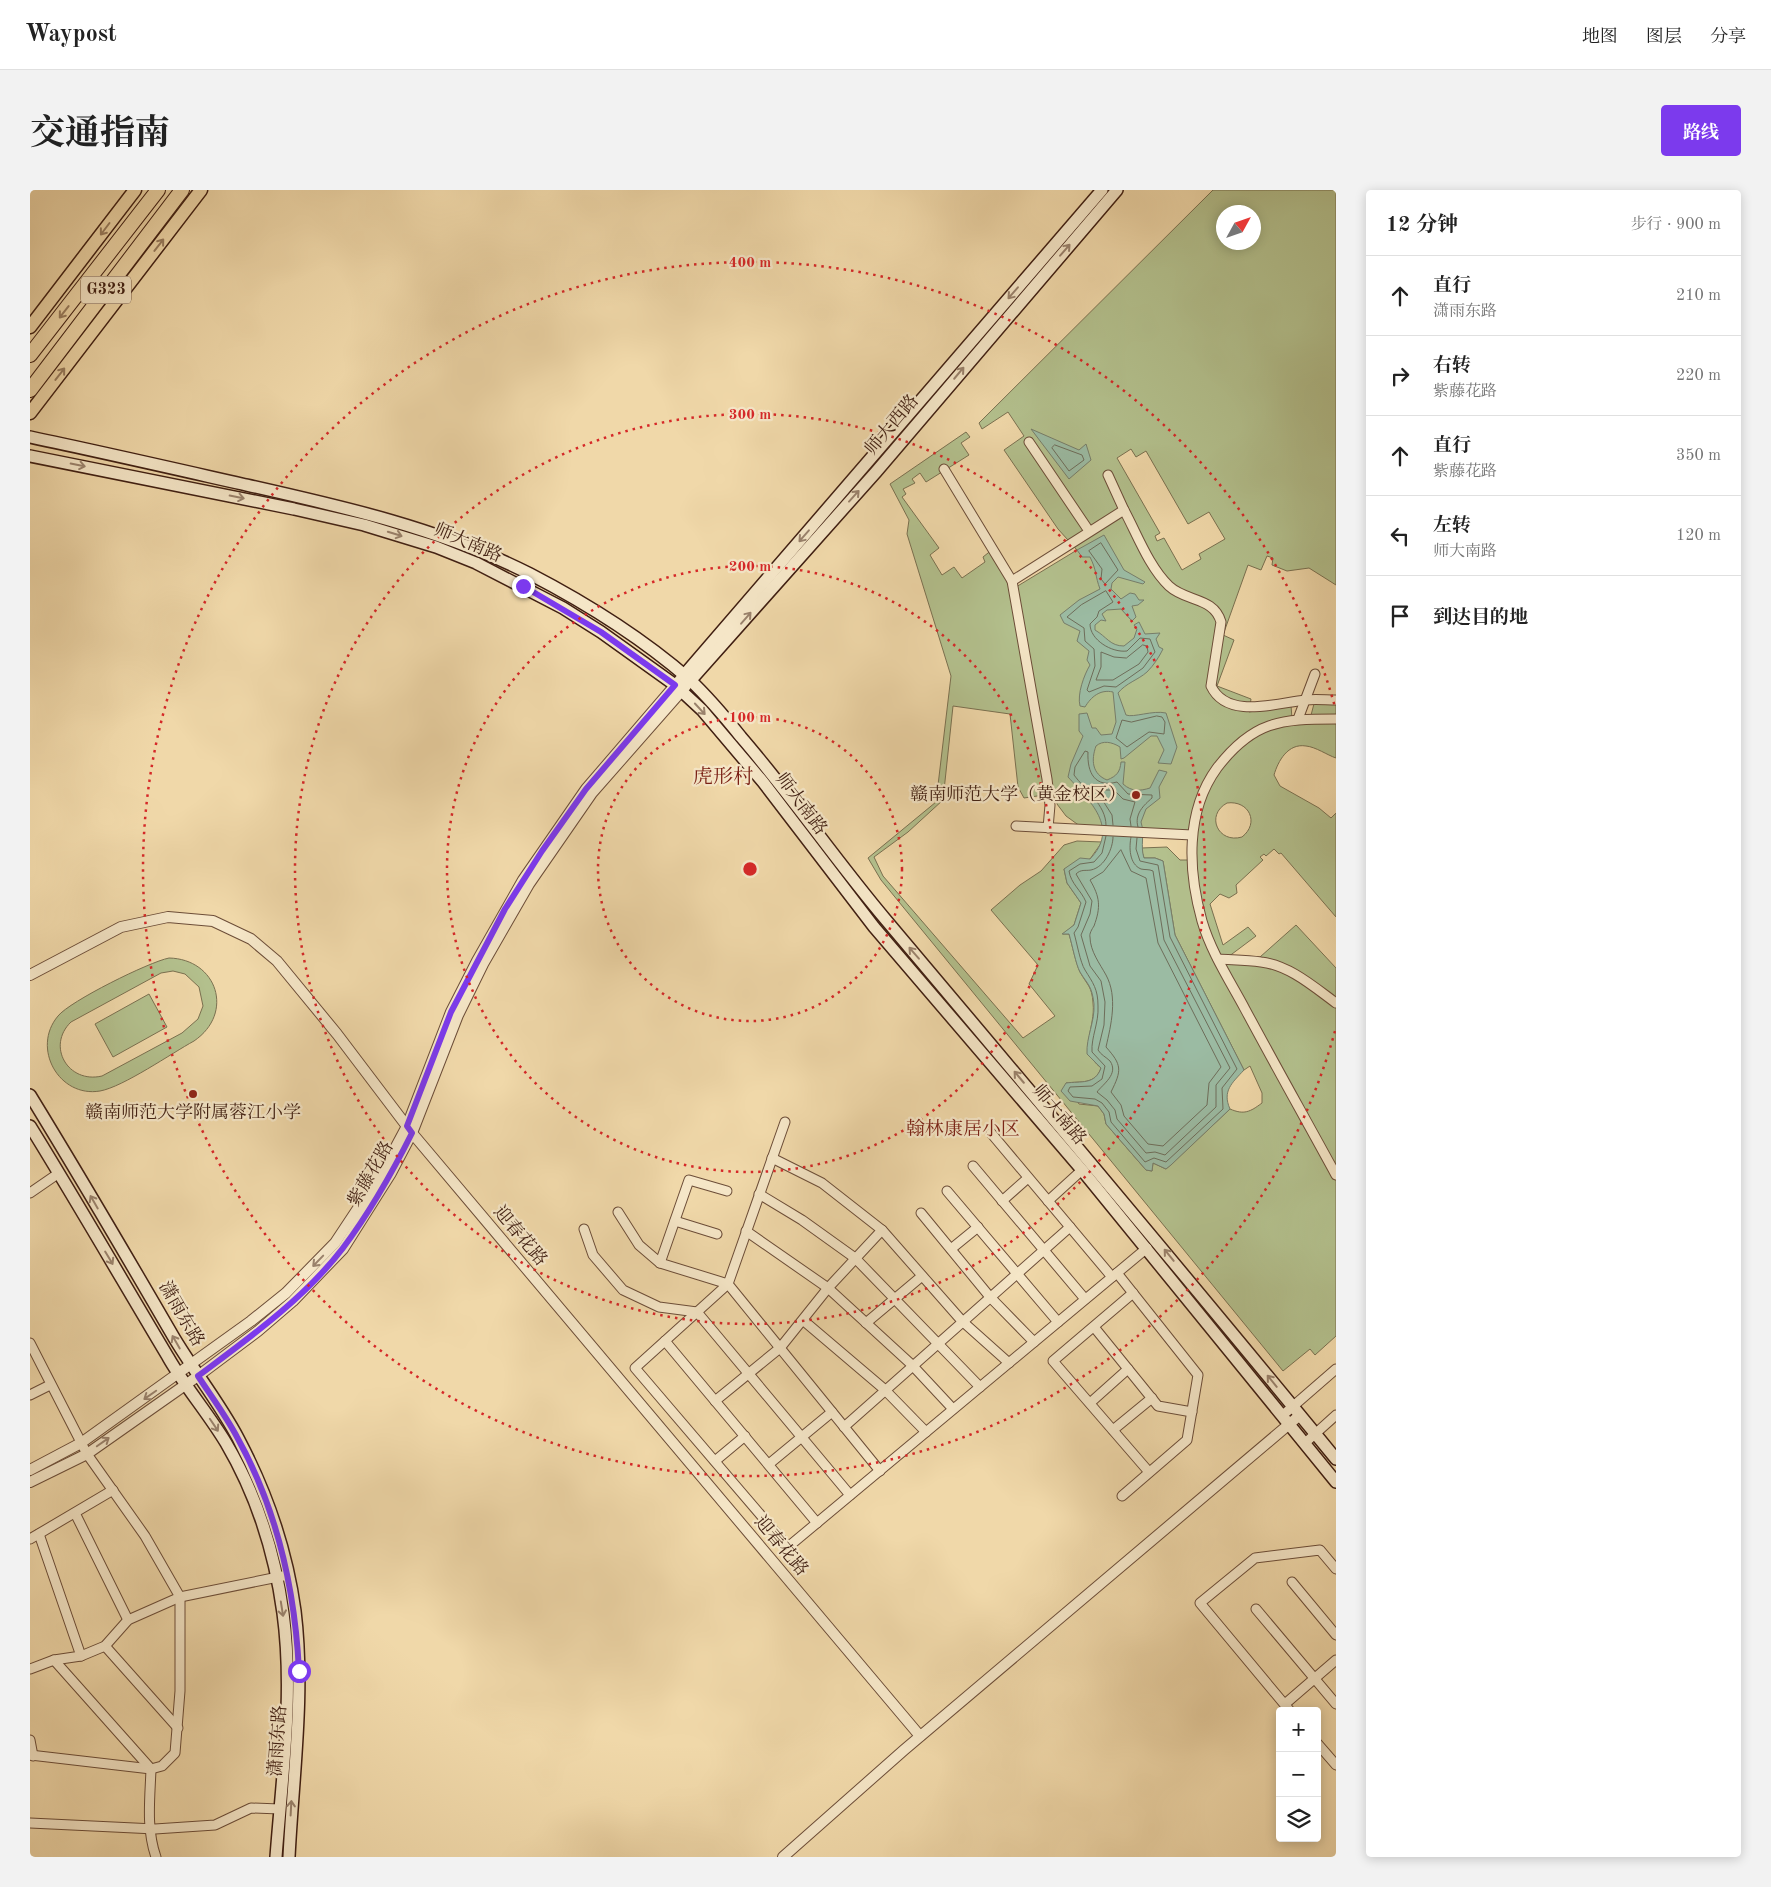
<!DOCTYPE html>
<html lang="zh">
<head>
<meta charset="utf-8">
<style>
	:root { --surface:#fff; --page:#f2f2f2; --text:#222; --muted:#767676; --line:#e0e0e0; --accent:#7c3aed }
	body { margin:0; font-family:"Old Standard TT","Noto Serif SC",serif; background:var(--page); color:var(--text) }
	.controls { position:absolute; right:15px; bottom:15px; display:grid; overflow:hidden; border-radius:5px; box-shadow:0 2px 12px #0003 }
	.controls button { width:45px; height:45px; display:grid; place-items:center; padding:0; border:0; border-bottom:1px solid var(--line); background:var(--surface); color:var(--text); font:25px sans-serif }
	.compass { position:absolute; left:1186px; top:15px; width:45px; height:45px; border-radius:50%; background:var(--surface); box-shadow:0 2px 12px #0003; rotate:50deg }
	.stop { position:absolute; width:15px; height:15px; margin:-11px; border:4px solid #7c3aed; border-radius:50%; background:#fff }
	.stop.end { background:#7c3aed; border-color:#fff; box-shadow:0 1px 5px #0008 }
	.list { margin:0; padding:0; list-style:none }
	h2 { display:flex; justify-content:space-between; align-items:center; height:65px; margin:0; padding:0 20px; font-size:21px }
	h2 small { font-size:16px; font-weight:400; color:var(--muted) }
	.list li { display:grid; grid-template-columns:32px 1fr auto; gap:15px; align-items:center; box-sizing:border-box; height:80px; padding:0 20px; border-top:1px solid var(--line) }
	.list b { display:block; font-size:19px; white-space:nowrap }
	.list p { margin:0; font-size:16px; white-space:nowrap; color:var(--muted) }
	.list em { font-size:16px; font-style:normal; color:var(--muted) }
	.icon { flex:none; width:28px; height:28px; fill:none; stroke:currentColor; stroke-width:2; stroke-linecap:round; stroke-linejoin:round }
	.map { position:relative; flex:none; width:1306px; height:1667px; overflow:hidden; border-radius:5px }
	header { display:flex; align-items:center; gap:30px; box-sizing:border-box; height:70px; padding:0 25px; background:var(--surface); border-bottom:1px solid var(--line) }
	header strong { font-size:24px }
	nav { display:flex; gap:28px; margin-inline-start:auto; font-size:18px }
	.intro { display:flex; align-items:center; justify-content:space-between; box-sizing:border-box; height:120px; padding:0 30px }
	h1 { margin:0; font-size:35px }
	.button { padding:12px 22px; border-radius:5px; background:var(--accent); color:#fff; font-size:18px; font-weight:700 }
	main { display:flex; gap:30px; padding:0 30px }
	aside { flex:1; background:var(--surface); border-radius:5px; box-shadow:0 2px 12px #0003 }
	.map>svg:first-child { display:block }
	.green { fill:#b3c08d; stroke:#7a7050; fill-rule:evenodd }
	.water { fill:#9bbba3; stroke:#777d69 }
	.lines { fill:none; stroke-linecap:round; stroke-linejoin:round }
	.shore { stroke:#6e6d5a; stroke-width:1 }
	.minor-casing { stroke:#6c4d38; stroke-width:11 }
	.tertiary-casing { stroke:#6c4d38; stroke-width:12 }
	.secondary-casing { stroke:#401f12; stroke-width:14 }
	.primary-casing { stroke:#401f12; stroke-width:15 }
	.trunk-casing { stroke:#401f12; stroke-width:16 }
	.minor { stroke:#f5e6c7; stroke-width:9 }
	.tertiary { stroke:#f5e6c7; stroke-width:10 }
	.secondary { stroke:#f5e6c7; stroke-width:11 }
	.primary { stroke:#f0d8a9; stroke-width:12 }
	.trunk { stroke:#f0d8a9; stroke-width:14 }
	.oneway { stroke:#987c5e }
	.oneway2 { stroke:#9a826c }
	.route { stroke:#7c3aed; stroke-width:6 }
	.ring { fill:none; stroke:#d62828; stroke-width:2.5; stroke-dasharray:2.5 5 }
	.poi-dot { fill:#8f2418; stroke:#f5e6c7; stroke-width:2 }
	.labels { text-anchor:middle; dominant-baseline:central; stroke-width:4.5; stroke-linejoin:round; paint-order:stroke }
	.shield { fill:#f5e6c7; stroke:#765b48; stroke-width:1 }
	.shield-label { font-size:16px; font-weight:bold; fill:#401f12 }
	.street-label { font-size:18px; fill:#401f12; stroke:#f5e6c7 }
	.poi-label { font-size:18px; fill:#401f12; stroke:#f5e6c7; text-anchor:end }
	.neighbourhood-label { font-size:19px; fill:#7a1f14; stroke:#f5e6c7 }
	.quarter-label { font-size:20px; fill:#7a1f14; stroke:#f5e6c7 }
	.centre { fill:#d62828; stroke:#f5e6c7; stroke-width:2.5 }
	.ring-label { font-size:15px; text-anchor:middle; font-weight:bold; fill:#d62828; stroke:#f5e6c7; stroke-width:4.5; stroke-linejoin:round; paint-order:stroke }
</style>
</head>
<body>
<header>
<strong>Waypost</strong>
<nav><a>地图</a><a>图层</a><a>分享</a></nav>
</header>
<div class="intro"><h1>交通指南</h1><a class="button">路线</a></div>
<main>
<div class="map">
<svg width="1306" height="1667" viewBox="0 0 1306 1667">
	<rect width="100%" height="100%" fill="#f0d8a9"/>
	<filter id="stains"><feTurbulence type="fractalNoise" baseFrequency=".004" numOctaves="4"/><feColorMatrix values="0 0 0 0 .2 0 0 0 0 .09 0 0 0 0 .02 0 0 0 .5 -.17"/></filter>
	<radialGradient id="worn" r=".72"><stop offset=".6" stop-color="#630" stop-opacity="0"/><stop offset="1" stop-color="#630" stop-opacity=".3"/></radialGradient>
	<g class="green">
		<path d="M1183,0H1306V395L1279,378L1257,381L1242,375L1243,368L1237,366L1231,380L1218,375L1193,445L1204,450L1187,496L1221,509L1219,522L1261,515L1262,529H1280L1285,510H1306V568C1297,565 1286,557 1276,556C1258,553 1248,571 1244,585L1250,596L1289,618L1301,628L1306,623V727L1251,663L1249,664L1244,659L1236,666L1234,664L1230,667L1233,670L1206,695L1207,703L1199,708L1190,704L1180,714L1193,755L1218,737L1226,746L1198,767H1230L1266,735L1306,778V1146L1285,1165L1280,1159L1253,1181L851,690L838,668L906,612L921,486L877,344L879,330L860,294L936,242L940,247L931,253L939,265L896,292L890,283L882,289L885,293L873,299L876,304L872,307L909,358L900,365L912,385L924,377L932,388L955,372L953,367L963,359L986,397L1047,360L1028,339L974,260L994,246L978,222L952,239L949,233ZM1194,22H1224V52H1194ZM1101,259L1106,267L1116,261L1158,334L1179,322L1195,349L1169,364L1171,369L1152,380L1134,348L1127,351L1125,346L1130,343L1087,268ZM923,516L980,524L988,597L994,608L1027,603V614L1036,626L1054,639L1162,645L1161,670H1150L1137,657L1111,658L1114,668H1125L1133,671L1145,745L1214,880L1220,876L1232,903V913C1220,922 1214,925 1200,919L1136,979L1123,973L1122,981L1116,980L1076,934L1074,924L1068,916L1049,914L1036,893C1051,891 1065,895 1071,878C1047,859 1066,838 1063,813C1062,796 1057,795 1050,782C1046,774 1042,754 1039,744H1033L1044,735L1051,713L1037,693L1034,679L1060,669L1072,652L1047,651L1034,655L1011,681L990,695L961,720L1008,775L999,794L1025,826L993,848L853,686L844,667L878,642L913,610ZM1197,613C1219,610 1230,633 1212,647C1188,654 1175,625 1197,613Z"/>
		<path d="M139,768C187,769 205,823 164,851C142,863 93,897 70,901C29,908 1,858 28,826C40,811 119,772 139,768ZM143,781L155,784L169,797L173,816L168,829L152,843L72,886C38,894 16,856 41,832L131,783Z"/>
		<path d="M119,804L137,837L83,867L65,834Z"/>
	</g>
	<g class="water">
		<path d="M1001,239L1049,260L1056,254L1061,270L1039,289Z"/>
		<path d="M1074,345L1094,380L1115,392L1113,394L1088,387L1082,393L1081,399L1091,409L1100,403L1105,404L1109,410H1114L1108,415L1102,416L1106,427L1102,431L1091,419L1077,420L1072,424L1076,431L1071,430L1065,435V440C1077,447 1080,456 1094,456L1104,448L1107,439L1104,435L1109,432L1115,444L1130,443L1126,449L1129,457L1133,459C1129,467 1124,475 1117,482C1108,490 1096,493 1088,503L1096,525C1103,528 1123,520 1136,523L1147,557L1141,574L1128,573L1134,560L1127,546H1121L1094,568L1091,569L1090,557C1082,552 1073,550 1066,556C1061,570 1062,584 1077,590C1087,586 1090,582 1091,572H1095L1093,594C1102,602 1110,601 1120,598L1129,580L1137,582L1129,597L1130,608L1116,619L1111,632C1115,644 1110,656 1114,668H1125L1133,671L1145,745L1214,880C1202,893 1192,901 1200,919L1141,975L1136,979L1123,973L1122,981L1116,980L1076,934L1074,924L1068,916L1040,911L1031,901L1036,893C1051,891 1065,895 1071,878L1057,864C1056,847 1065,832 1064,814C1062,796 1058,795 1050,782C1046,775 1042,754 1039,744H1032L1044,735L1051,713L1037,693L1034,679L1050,668L1060,669C1090,638 1060,611 1038,587L1041,574L1053,546L1049,541V524L1057,523L1062,538H1066L1071,545L1082,544L1086,532L1083,502C1070,499 1061,507 1055,517L1050,516C1047,504 1054,485 1060,475L1057,470L1059,461L1047,451L1050,441L1034,433L1030,425L1049,410L1070,399C1065,386 1067,381 1060,367H1052L1047,360Z"/>
	</g>
	<g class="lines">
		<g class="shore">
			<path d="M1025,255L1052,265L1054,270L1039,281L1022,258Z"/>
			<path d="M1071,353L1088,380L1075,394L1071,389L1072,379L1059,361Z"/>
			<path d="M1076,401L1083,412L1069,421L1067,427L1060,434C1060,450 1082,463 1097,461L1110,448L1120,449L1125,462L1113,478L1086,497L1074,496L1059,502L1057,500L1065,476L1064,459L1055,451L1054,438L1037,427L1051,415Z"/>
			<path d="M1113,455L1117,456L1118,462L1109,474L1083,490H1066L1071,477V462L1084,467L1096,468Z"/>
			<path d="M1127,526L1132,527L1135,532L1134,544L1119,542L1097,557L1086,548L1092,530L1101,532Z"/>
			<path d="M1076,635C1076,615 1055,600 1044,585L1045,577L1055,561L1058,562C1057,583 1065,598 1087,592L1098,604L1122,605V608C1114,615 1104,624 1108,637"/>
			<path d="M1083,635L1082,625L1068,603L1070,600H1084L1093,609L1105,612L1100,629L1101,636"/>
			<path d="M1076,646L1072,663L1064,672L1050,674L1039,681C1041,694 1051,700 1056,712L1048,737L1044,743C1047,753 1050,772 1055,780C1063,793 1068,799 1068,816C1069,833 1061,847 1062,862L1075,876L1072,889L1062,896L1040,897L1038,901L1043,907L1065,909L1072,913L1079,922L1081,932L1115,972L1124,968L1136,972L1193,919L1192,898L1207,879L1140,747L1128,675L1110,671L1106,659L1107,648"/>
			<path d="M1083,647C1083,658 1075,677 1061,680C1055,681 1051,679 1046,684L1062,711L1060,724L1051,745L1060,776L1071,791L1075,812L1074,835L1068,860C1071,865 1076,867 1080,871C1089,884 1073,894 1067,902L1077,910L1085,920L1087,929L1116,963L1125,962L1135,965L1186,917V895L1200,878L1134,750L1123,681C1119,679 1115,680 1111,679C1099,674 1099,657 1101,647"/>
			<path d="M1091,660L1101,681L1116,688L1128,753L1191,877L1179,893L1177,915L1133,956L1118,954L1094,926L1091,915L1081,902C1092,880 1092,875 1076,857C1081,835 1088,807 1076,785C1070,774 1060,761 1060,747C1059,744 1062,739 1064,736C1071,717 1070,707 1060,690L1073,682Z"/>
		</g>
		<g class="minor-casing">
			<g id="minor">
				<path d="M999,252L1059,341"/>
				<path d="M914,279L982,391"/>
				<path d="M1078,285L1094,320"/>
				<path d="M1268,529L1285,484"/>
				<path d="M1306,529C1250,529 1223,531 1187,578C1155,622 1158,681 1172,731C1181,762 1200,791 1215,819C1245,875 1276,930 1306,985"/>
				<path d="M986,636L1162,645"/>
				<path d="M1018,638L1020,615L1017,589L982,391L1094,320C1107,344 1119,377 1139,396C1156,412 1184,407 1191,432L1181,496C1197,530 1247,513 1275,510C1285,509 1296,510 1306,510"/>
				<path d="M1188,769C1203,770 1217,770 1231,772C1259,775 1284,797 1306,813"/>
				<path d="M755,932L698,1094L605,1178L758,1357L1117,1058"/>
				<path d="M961,943L1082,1087"/>
				<path d="M742,968L792,993L852,1040L932,1131L979,1173"/>
				<path d="M943,976L1055,1109"/>
				<path d="M917,1001L1028,1132"/>
				<path d="M0,1003L29,983"/>
				<path d="M729,1004L772,1030L825,1068L950,1197"/>
				<path d="M972,1011L998,988"/>
				<path d="M1018,1011L1052,980"/>
				<path d="M588,1022L609,1055L630,1073L698,1094L850,1281"/>
				<path d="M891,1023L960,1107L1004,1152"/>
				<path d="M645,1031L687,1044"/>
				<path d="M554,1039L563,1065L593,1100L629,1117L667,1122L820,1305"/>
				<path d="M716,1041L798,1098L882,1175L923,1219"/>
				<path d="M921,1059L948,1037"/>
				<path d="M630,1073L659,990L697,1001"/>
				<path d="M1087,1083L1168,1185L1157,1250L1092,1306"/>
				<path d="M1103,1103L1023,1171L1119,1282"/>
				<path d="M774,1131L854,1199L896,1242"/>
				<path d="M836,1133L892,1086"/>
				<path d="M1064,1137L1128,1216L1162,1222"/>
				<path d="M635,1151L787,1333"/>
				<path d="M0,1153L57,1264L115,1346L150,1407V1501L145,1563L132,1576L121,1579L0,1565"/>
				<path d="M0,1205L20,1195"/>
				<path d="M685,1211L750,1158L798,1098L852,1040"/>
				<path d="M1060,1213L1098,1179"/>
				<path d="M1253,1225L1306,1179"/>
				<path d="M814,1237L1040,1037"/>
				<path d="M1083,1240L1122,1208"/>
				<path d="M1275,1253L1306,1225"/>
				<path d="M685,1271L715,1246"/>
				<path d="M739,1274L802,1222"/>
				<path d="M45,1323L98,1430"/>
				<path d="M9,1344L51,1466"/>
				<path d="M0,1349L83,1300"/>
				<path d="M1262,1392L1306,1445"/>
				<path d="M1226,1419L1306,1514"/>
				<path d="M75,1456L148,1538"/>
				<path d="M24,1470L121,1579C120,1608 116,1639 126,1667"/>
				<path d="M0,1479L24,1470L51,1466L75,1456L98,1430L150,1407L258,1385"/>
				<path d="M1255,1514L1306,1470"/>
				<path d="M1260,1521L1170,1413L1225,1368L1290,1360L1306,1379"/>
				<path d="M0,1550L3,1566"/>
				<path d="M1287,1553L1306,1575"/>
				<path d="M0,1633L125,1639L185,1635L221,1618L250,1619"/>
			</g>
		</g>
		<g class="tertiary-casing">
			<g id="tertiary">
				<path d="M0,785L91,737L138,727L183,731L221,749L247,771L307,844L382,943L890,1546"/>
				<path d="M0,1280L51,1253L221,1131L256,1103L305,1053L354,979L377,936L421,822L447,771L493,690L556,599L654,485"/>
				<path d="M0,1292L57,1264L168,1186L228,1141L263,1111L313,1059L361,983L382,943L428,825L453,774L499,694L562,603L656,496"/>
				<path d="M753,1667L874,1560L1270,1225"/>
			</g>
		</g>
		<g class="secondary-casing">
			<g id="secondary">
				<path d="M0,247C71,262 141,278 212,294C310,316 410,338 500,384C554,412 613,449 659,489C678,507 695,527 711,547C762,606 806,671 856,730C1007,909 1158,1088 1306,1269"/>
				<path d="M0,266L264,319L334,335L406,357L446,373L533,418L571,442L645,495L672,520L733,592L844,737L1052,980L1306,1292"/>
				<path d="M654,485L1072,0"/>
				<path d="M660,491L846,282L1087,0"/>
				<path d="M0,905C49,985 96,1065 143,1146C163,1180 189,1212 208,1248C236,1301 257,1362 265,1421C275,1503 263,1585 259,1667"/>
				<path d="M0,936C47,1012 92,1090 138,1167C155,1197 178,1223 196,1253C226,1304 245,1364 253,1423C264,1503 252,1587 246,1667"/>
			</g>
		</g>
		<g class="primary-casing">
			<g id="primary">
				<path d="M0,137L105,0"/>
				<path d="M0,223L171,0"/>
			</g>
		</g>
		<g class="trunk-casing">
			<g id="trunk">
				<path d="M0,165L128,0"/>
				<path d="M0,200L152,0"/>
			</g>
		</g>
		<use href="#minor" class="minor"/>
		<use href="#tertiary" class="tertiary"/>
		<use href="#secondary" class="secondary"/>
		<use href="#primary" class="primary"/>
		<use href="#trunk" class="trunk"/>
	</g>
	<defs><path id="oneway-shaft" d="M-6 0H5M1.5-3L5.5 0L1.5 3" fill="none" stroke-width="1.6" stroke-linecap="round" stroke-linejoin="round" transform="scale(1.25)"/></defs>
	<g class="oneway">
		<use href="#oneway-shaft" transform="translate(75 39) rotate(127)"/>
		<use href="#oneway-shaft" transform="translate(129 55) rotate(-52)"/>
		<use href="#oneway-shaft" transform="translate(34 122) rotate(128)"/>
		<use href="#oneway-shaft" transform="translate(30 184) rotate(-52)"/>
	</g>
	<g class="oneway2">
		<use href="#oneway-shaft" transform="translate(1035 60) rotate(-49)"/>
		<use href="#oneway-shaft" transform="translate(983 103) rotate(131)"/>
		<use href="#oneway-shaft" transform="translate(929 183) rotate(-50)"/>
		<use href="#oneway-shaft" transform="translate(48 275) rotate(11)"/>
		<use href="#oneway-shaft" transform="translate(824 306) rotate(-48)"/>
		<use href="#oneway-shaft" transform="translate(207 307) rotate(11)"/>
		<use href="#oneway-shaft" transform="translate(365 344) rotate(17)"/>
		<use href="#oneway-shaft" transform="translate(774 346) rotate(131)"/>
		<use href="#oneway-shaft" transform="translate(716 428) rotate(-49)"/>
		<use href="#oneway-shaft" transform="translate(670 519) rotate(47)"/>
		<use href="#oneway-shaft" transform="translate(884 763) rotate(-131)"/>
		<use href="#oneway-shaft" transform="translate(989 887) rotate(-130)"/>
		<use href="#oneway-shaft" transform="translate(64 1012) rotate(-120)"/>
		<use href="#oneway-shaft" transform="translate(1139 1065) rotate(-129)"/>
		<use href="#oneway-shaft" transform="translate(79 1068) rotate(59)"/>
		<use href="#oneway-shaft" transform="translate(288 1071) rotate(134)"/>
		<use href="#oneway-shaft" transform="translate(146 1152) rotate(-120)"/>
		<use href="#oneway-shaft" transform="translate(1242 1191) rotate(-129)"/>
		<use href="#oneway-shaft" transform="translate(120 1205) rotate(145)"/>
		<use href="#oneway-shaft" transform="translate(184 1235) rotate(56)"/>
		<use href="#oneway-shaft" transform="translate(73 1252) rotate(-35)"/>
		<use href="#oneway-shaft" transform="translate(252 1419) rotate(81)"/>
		<use href="#oneway-shaft" transform="translate(261 1618) rotate(-87)"/>
	</g>
	<g class="lines">
		<path class="route" d="M269,1481C265,1400 247,1319 207,1247C196,1226 181,1206 168,1186C219,1148 274,1109 313,1058C340,1022 362,983 382,943L377,936L421,822L475,719L512,661L556,599L645,495L571,442L493,396"/>
	</g>
	<g class="ring">
		<circle cx="720" cy="679" r="152"/>
		<circle cx="720" cy="679" r="303"/>
		<circle cx="720" cy="679" r="455"/>
		<path d="M1305 841A607 607 0 1 1 1305 517"/>
	</g>
	<g class="poi-dot">
		<circle cx="1106" cy="605" r="5"/>
		<circle cx="163" cy="904" r="5"/>
	</g>
	<g class="labels">
		<rect class="shield" x="51" y="86.5" width="50" height="27" rx="4"/>
		<g class="shield-label">
			<text x="76" y="100">G323</text>
		</g>
		<g class="street-label">
			<text transform="translate(862 235) rotate(-50)">师大西路</text>
			<text transform="translate(438 353) rotate(23)">师大南路</text>
			<text transform="translate(771 614) rotate(53)">师大南路</text>
			<text transform="translate(1029 925) rotate(50)">师大南路</text>
			<text transform="translate(341 984) rotate(-60)">紫藤花路</text>
			<text transform="translate(490 1046) rotate(50)">迎春花路</text>
			<text transform="translate(151 1124) rotate(60)">潇雨东路</text>
			<text transform="translate(751 1356) rotate(50)">迎春花路</text>
			<text transform="translate(248 1551) rotate(-86)">潇雨东路</text>
		</g>
		<g class="poi-label">
			<text x="1096" y="605">赣南师范大学（黄金校区）</text>
			<text x="163" y="923" text-anchor="middle">赣南师范大学附属蓉江小学</text>
		</g>
		<g class="neighbourhood-label">
			<text x="933" y="940">翰林康居小区</text>
		</g>
		<g class="quarter-label">
			<text x="693" y="588">虎形村</text>
		</g>
	</g>
	<circle cx="720" cy="679" r="8" class="centre"/>
	<g class="ring-label">
		<text x="720" y="77">400 m</text>
		<text x="720" y="229">300 m</text>
		<text x="720" y="381">200 m</text>
		<text x="720" y="532">100 m</text>
	</g>
	<rect width="100%" height="100%" filter="url(#stains)"/>
	<rect width="100%" height="100%" fill="url(#worn)"/>
</svg>
<div class="controls">
<button>+</button>
<button>−</button>
<button><svg class="icon" aria-label="layers" viewBox="0 0 24 24"><path d="M12 4l9 5-9 5-9-5zM3 14l9 5 9-5"/></svg></button>
</div>
<svg class="compass" viewBox="-18 -18 36 36"><path d="M0-13l5 13h-10z" fill="#e53935"/><path d="M0 13l5-13h-10z" fill="#767676"/></svg>
<div class="stop" style="left:269px;top:1481px"></div>
<div class="stop end" style="left:493px;top:396px"></div>
</div>
<aside>
<h2>12 分钟<small>步行 · 900 m</small></h2>
<ul class="list">
<li><svg class="icon" aria-label="ahead" viewBox="0 0 24 24"><path d="M12 20V5M6 11l6-6 6 6"/></svg><div><b>直行</b><p>潇雨东路</p></div><em>210 m</em></li>
<li><svg class="icon" aria-label="right" viewBox="0 0 24 24"><path d="M7 20v-9h11M14 6l5 5-5 5"/></svg><div><b>右转</b><p>紫藤花路</p></div><em>220 m</em></li>
<li><svg class="icon" aria-label="ahead" viewBox="0 0 24 24"><path d="M12 20V5M6 11l6-6 6 6"/></svg><div><b>直行</b><p>紫藤花路</p></div><em>350 m</em></li>
<li><svg class="icon" aria-label="left" viewBox="0 0 24 24"><path d="M17 20v-9H6M10 6l-5 5 5 5"/></svg><div><b>左转</b><p>师大南路</p></div><em>120 m</em></li>
<li><svg class="icon" aria-label="arrive" viewBox="0 0 24 24"><path d="M6 21V4h12l-3 4 3 4H6"/></svg><div><b>到达目的地</b></div></li>
</ul>
</aside>
</main>
</body>
</html>
